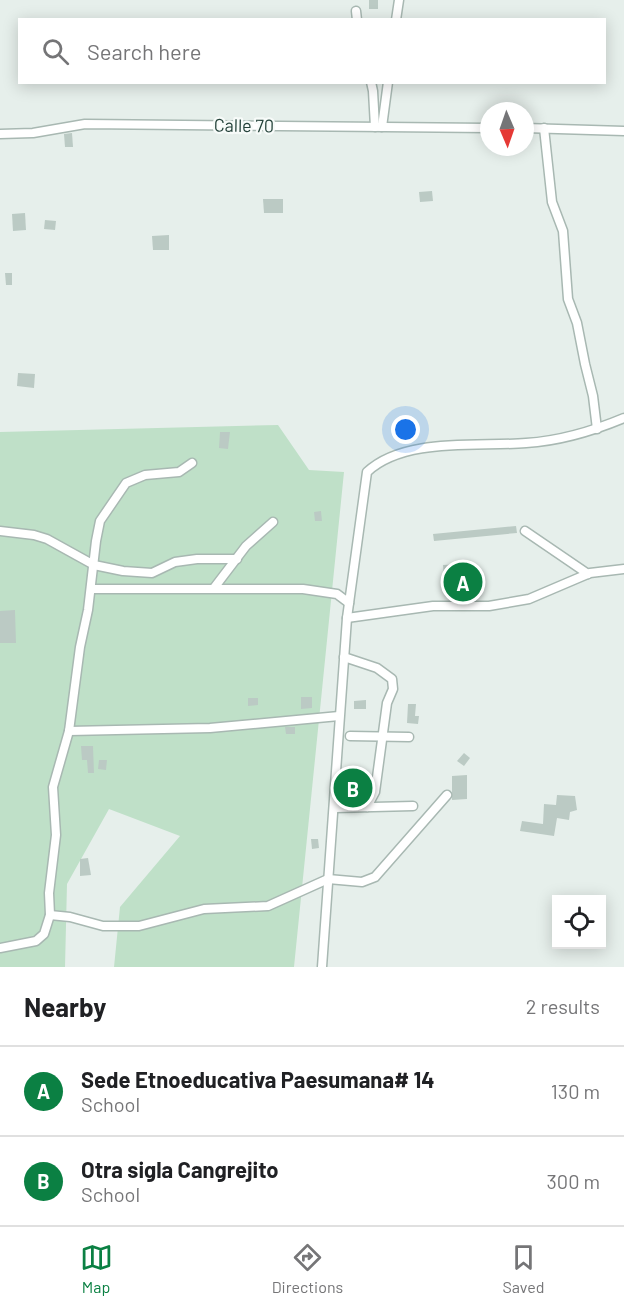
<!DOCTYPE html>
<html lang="en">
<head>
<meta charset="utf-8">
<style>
	:root { --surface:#fff; --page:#f6f6f6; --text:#202124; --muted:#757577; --line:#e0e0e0; --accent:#0b8043 }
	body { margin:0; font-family:Barlow,sans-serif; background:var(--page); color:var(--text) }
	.controls { position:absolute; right:18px; bottom:18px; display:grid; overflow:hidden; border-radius:0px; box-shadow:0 3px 15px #0003 }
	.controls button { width:54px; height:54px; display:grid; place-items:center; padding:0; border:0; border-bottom:2px solid var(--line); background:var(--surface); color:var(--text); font:30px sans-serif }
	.compass { position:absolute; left:480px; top:102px; width:54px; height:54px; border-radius:50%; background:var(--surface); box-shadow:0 3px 15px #0003; rotate:178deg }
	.you { position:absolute; left:406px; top:430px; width:21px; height:21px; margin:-15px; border:4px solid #fff; border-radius:50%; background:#1a73e8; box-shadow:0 0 0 9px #1a73e833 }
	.badge { display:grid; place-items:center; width:39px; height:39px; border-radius:50%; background:var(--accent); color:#fff; font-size:20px; font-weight:700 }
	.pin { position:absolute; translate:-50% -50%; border:3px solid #fff; box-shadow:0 2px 6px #0006 }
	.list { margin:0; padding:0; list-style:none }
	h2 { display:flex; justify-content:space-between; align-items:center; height:78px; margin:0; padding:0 24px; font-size:26px }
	h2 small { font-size:20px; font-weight:400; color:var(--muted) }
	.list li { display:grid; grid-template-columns:39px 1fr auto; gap:18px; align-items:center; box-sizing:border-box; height:90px; padding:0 24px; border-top:2px solid var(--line) }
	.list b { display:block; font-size:22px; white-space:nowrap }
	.list p { margin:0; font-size:20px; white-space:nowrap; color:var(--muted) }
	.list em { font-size:20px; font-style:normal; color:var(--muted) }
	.icon { flex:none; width:33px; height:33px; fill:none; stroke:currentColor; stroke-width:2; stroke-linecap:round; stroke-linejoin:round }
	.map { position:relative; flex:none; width:624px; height:967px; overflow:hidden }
	.search { position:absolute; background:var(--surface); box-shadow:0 3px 15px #0003; left:18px; right:18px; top:18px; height:66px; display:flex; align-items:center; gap:15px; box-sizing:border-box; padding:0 21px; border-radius:0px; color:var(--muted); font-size:22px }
	.sheet { height:258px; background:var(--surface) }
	nav { display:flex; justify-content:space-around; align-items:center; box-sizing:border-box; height:84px; border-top:2px solid var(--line); background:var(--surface); font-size:16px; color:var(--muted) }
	nav a { display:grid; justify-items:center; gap:3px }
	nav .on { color:var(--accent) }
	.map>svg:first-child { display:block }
	.green { fill:#bfe0c8 }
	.building { fill:#bbcac4 }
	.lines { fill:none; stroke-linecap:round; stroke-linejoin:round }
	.minor-casing { stroke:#a8b8b2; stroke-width:11 }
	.minor { stroke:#fff; stroke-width:8 }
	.labels { text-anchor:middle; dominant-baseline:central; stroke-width:4.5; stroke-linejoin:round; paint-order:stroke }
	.street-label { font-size:18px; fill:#24423a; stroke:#f7fbf9 }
</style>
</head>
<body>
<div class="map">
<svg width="624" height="967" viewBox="0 0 624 967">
	<rect width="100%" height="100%" fill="#e6efeb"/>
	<path class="green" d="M278,425L309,470L344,472L294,967H114L120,907L180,836L109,809L67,884L65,967H0V432Z"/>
	<g class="building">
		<rect x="369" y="0" width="9" height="9"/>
		<path d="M72,133L73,147H65L64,134Z"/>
		<path d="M432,191L433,201L420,202L419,192Z"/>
		<path d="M263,199H283V213H264Z"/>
		<path d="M25,213L26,230L13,231L12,214Z"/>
		<path d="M45,220L56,221L55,230L44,229Z"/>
		<path d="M169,235V250H153L152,236Z"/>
		<path d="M5,273H12V285H6Z"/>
		<path d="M18,373L35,374L34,388L17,386Z"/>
		<path d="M220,432H230L228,449L219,448Z"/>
		<path d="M321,511L322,521H315L314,512Z"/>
		<path d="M516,526L517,533L434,541L433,534Z"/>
		<path d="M463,564V573L450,574V577H444L443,565Z"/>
		<path d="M15,610L16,643H0V611Z"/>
		<path d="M301,697H312V708L301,709Z"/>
		<path d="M248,698H258V705L248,706Z"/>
		<path d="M366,700V709H354V701Z"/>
		<path d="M408,704H416L415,716H419L418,724L407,723Z"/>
		<path d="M285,727H295V734H286Z"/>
		<path d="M81,746H93L94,773H88L87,760H82Z"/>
		<path d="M464,753L470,758L464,766L457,761Z"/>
		<path d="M99,760H107L106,770L98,769Z"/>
		<path d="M467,775V799L452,800V776Z"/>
		<path d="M343,792L352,794L351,801L342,800Z"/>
		<path d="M557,795L575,796L577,810L570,812L569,820L557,818L554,836L520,831L522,821L543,824L544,804L556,805Z"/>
		<path d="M311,839H318L319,848L312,849Z"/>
		<path d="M88,858L91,875L80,876V859Z"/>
	</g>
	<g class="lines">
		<g class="minor-casing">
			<g id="minor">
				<path d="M356,11L357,20"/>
				<path d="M396,20L399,0"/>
				<path d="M371,82L373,91L375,127"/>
				<path d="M382,127L388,82"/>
				<path d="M525,128L624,131"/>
				<path d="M544,128L552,202L563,231L568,299L577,323L585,364L593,396L597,429"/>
				<path d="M0,134L33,133L85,124L489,128"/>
				<path d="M0,531L34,535L47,539L94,565L123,571L152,573L175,562L197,559H237"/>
				<path d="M525,531L588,574"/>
				<path d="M214,588L246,546L273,522"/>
				<path d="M91,589H303L337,594L349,603"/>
				<path d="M347,618L433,606H489L529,599L590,573L624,569"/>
				<path d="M344,657L377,668L392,679L393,689L387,703L375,792L367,807"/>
				<path d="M69,731L210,728L339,716"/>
				<path d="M350,736L409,737"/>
				<path d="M334,808L413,806"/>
				<path d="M50,915L70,917L103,926H139L204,909L268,906L328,879L362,882L375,877L447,795"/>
				<path d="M0,948L36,941L44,934L50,915L49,893L56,835L53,787L69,731L80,647L88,610L96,541L100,521L126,483L145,475L179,472L192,463"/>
				<path d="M322,967L347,618L367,472C404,437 478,447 526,443C560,441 593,431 624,418"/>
			</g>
		</g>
		<use href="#minor" class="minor"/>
	</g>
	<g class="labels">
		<g class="street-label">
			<text transform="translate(244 125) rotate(1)">Calle 70</text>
		</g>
	</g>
</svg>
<div class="controls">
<button><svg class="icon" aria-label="locate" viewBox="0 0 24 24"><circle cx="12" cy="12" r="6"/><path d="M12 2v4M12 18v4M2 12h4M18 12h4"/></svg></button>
</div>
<svg class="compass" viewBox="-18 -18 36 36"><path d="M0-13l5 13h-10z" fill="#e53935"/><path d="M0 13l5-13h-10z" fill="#757577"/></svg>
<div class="you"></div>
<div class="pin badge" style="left:463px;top:582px">A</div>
<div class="pin badge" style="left:353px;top:788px">B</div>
<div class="search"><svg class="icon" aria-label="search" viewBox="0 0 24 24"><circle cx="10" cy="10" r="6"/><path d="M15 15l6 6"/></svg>Search here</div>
</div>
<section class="sheet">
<h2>Nearby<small>2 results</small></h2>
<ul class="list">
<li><span class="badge">A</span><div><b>Sede Etnoeducativa Paesumana# 14</b><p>School</p></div><em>130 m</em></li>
<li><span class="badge">B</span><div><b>Otra sigla Cangrejito</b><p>School</p></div><em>300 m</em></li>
</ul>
</section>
<nav>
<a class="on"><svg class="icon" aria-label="map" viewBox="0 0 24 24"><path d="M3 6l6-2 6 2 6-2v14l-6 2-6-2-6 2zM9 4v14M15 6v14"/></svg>Map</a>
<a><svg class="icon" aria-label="directions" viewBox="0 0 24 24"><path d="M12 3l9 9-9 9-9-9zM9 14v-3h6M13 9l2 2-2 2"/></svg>Directions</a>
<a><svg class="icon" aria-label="saved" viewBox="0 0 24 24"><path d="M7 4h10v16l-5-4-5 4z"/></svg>Saved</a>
</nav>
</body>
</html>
